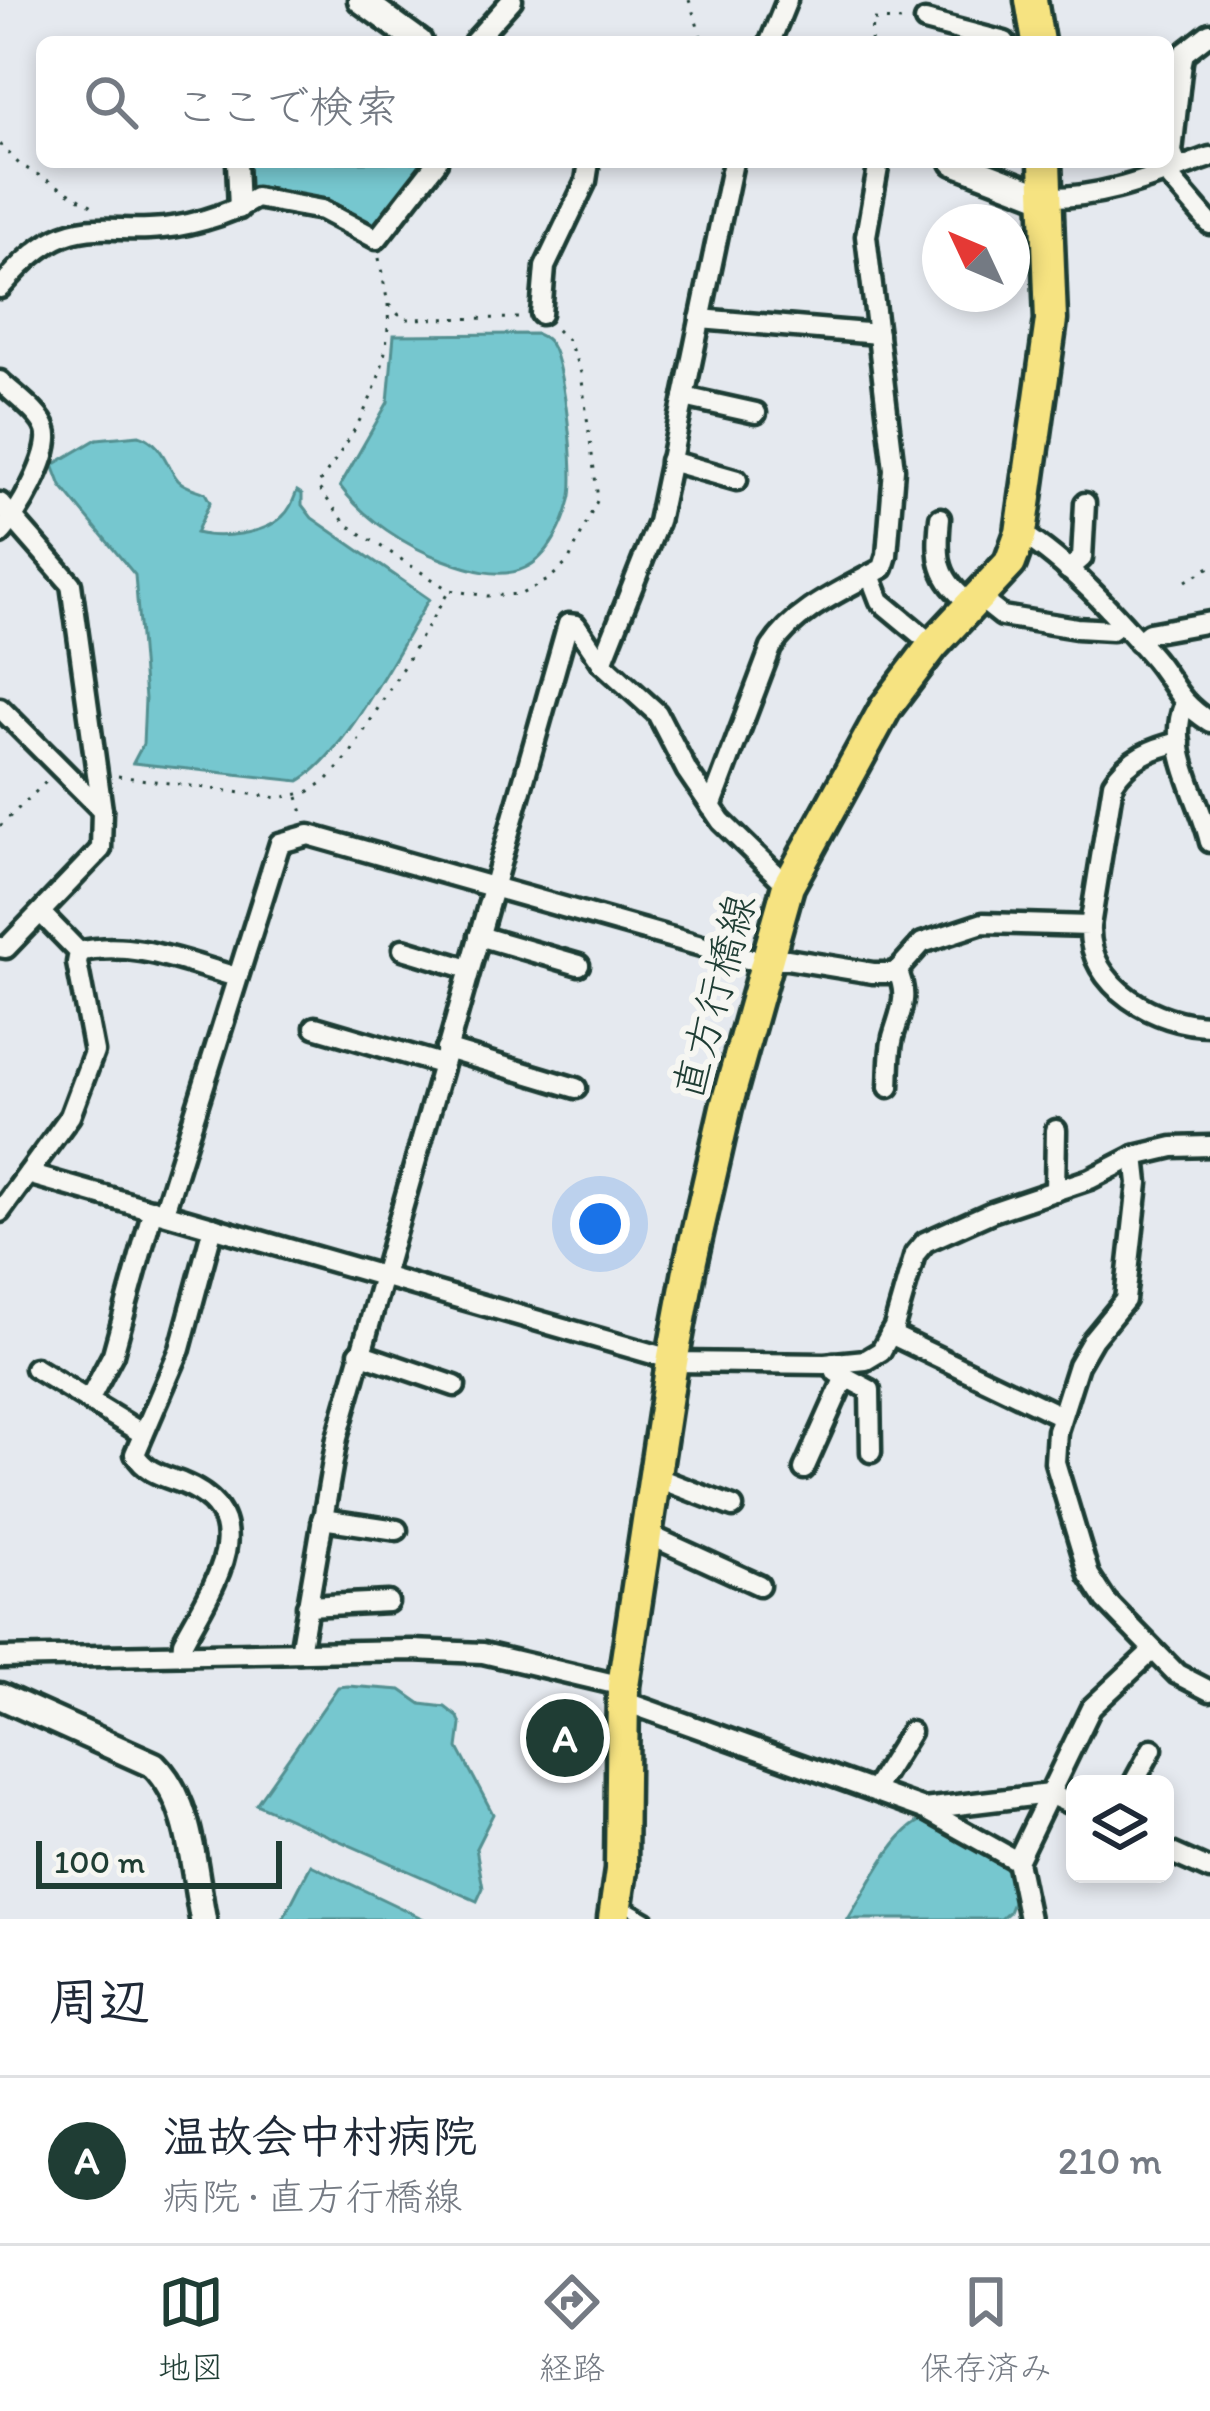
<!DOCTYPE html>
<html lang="ja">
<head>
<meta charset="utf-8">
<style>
	:root { --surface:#fff; --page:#f6f6f7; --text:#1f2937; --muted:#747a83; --line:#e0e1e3; --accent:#1f3d34 }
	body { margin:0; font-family:Itim,"Klee One",sans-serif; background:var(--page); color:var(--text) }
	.controls { position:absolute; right:36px; bottom:36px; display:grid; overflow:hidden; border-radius:18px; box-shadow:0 6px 18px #0003 }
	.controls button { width:108px; height:108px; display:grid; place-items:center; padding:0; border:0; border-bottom:3px solid var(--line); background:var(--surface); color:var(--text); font:60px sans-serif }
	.compass { position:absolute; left:922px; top:204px; width:108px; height:108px; border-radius:50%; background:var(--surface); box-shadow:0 6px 18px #0003; rotate:314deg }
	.scale { position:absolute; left:36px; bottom:30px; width:246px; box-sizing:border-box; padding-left:12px; border:6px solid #1f3d34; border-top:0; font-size:33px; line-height:42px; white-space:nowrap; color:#1f3d34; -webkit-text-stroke:9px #f6f6f2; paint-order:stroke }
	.you { position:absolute; left:600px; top:1224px; width:42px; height:42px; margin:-30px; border:9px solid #fff; border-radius:50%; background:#1a73e8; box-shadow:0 0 0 18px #1a73e833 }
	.badge { display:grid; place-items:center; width:78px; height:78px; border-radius:50%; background:var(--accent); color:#fff; font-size:39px; font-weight:700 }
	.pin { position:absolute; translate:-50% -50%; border:6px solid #fff; box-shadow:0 3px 12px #0006 }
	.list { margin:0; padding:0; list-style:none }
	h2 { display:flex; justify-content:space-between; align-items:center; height:156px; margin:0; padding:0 48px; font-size:51px }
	h2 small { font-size:39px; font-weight:400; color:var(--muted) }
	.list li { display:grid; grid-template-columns:78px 1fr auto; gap:36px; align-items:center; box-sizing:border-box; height:168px; padding:0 48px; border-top:3px solid var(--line) }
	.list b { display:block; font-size:45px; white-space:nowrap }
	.list p { margin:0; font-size:39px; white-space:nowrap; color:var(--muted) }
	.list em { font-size:39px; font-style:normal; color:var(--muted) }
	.icon { flex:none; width:66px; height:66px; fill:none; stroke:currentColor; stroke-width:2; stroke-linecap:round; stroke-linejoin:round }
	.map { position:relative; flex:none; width:1210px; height:1919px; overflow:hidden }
	.search { position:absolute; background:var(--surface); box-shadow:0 6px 18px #0003; left:36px; right:36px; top:36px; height:132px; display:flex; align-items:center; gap:30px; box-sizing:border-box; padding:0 42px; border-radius:18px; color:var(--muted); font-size:45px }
	.sheet { height:324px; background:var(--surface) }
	nav { display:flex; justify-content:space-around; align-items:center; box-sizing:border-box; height:168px; border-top:3px solid var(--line); background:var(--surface); font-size:33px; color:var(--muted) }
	nav a { display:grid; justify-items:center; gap:6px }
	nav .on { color:var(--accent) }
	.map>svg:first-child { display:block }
	.water { fill:#76c7cf; stroke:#539091; stroke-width:3 }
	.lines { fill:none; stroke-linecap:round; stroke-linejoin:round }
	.service-casing { stroke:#1f3d34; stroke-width:18 }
	.minor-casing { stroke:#1f3d34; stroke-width:27 }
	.tertiary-casing { stroke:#1f3d34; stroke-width:33 }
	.primary-casing { stroke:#1f3d34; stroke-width:39 }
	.path { stroke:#1f3d34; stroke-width:3; stroke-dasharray:3 9; stroke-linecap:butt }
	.service { stroke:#f6f6f2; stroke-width:9 }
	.minor { stroke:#f6f6f2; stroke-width:18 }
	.tertiary { stroke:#f6f6f2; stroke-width:24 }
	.primary { stroke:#f6e381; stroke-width:30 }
	.labels { text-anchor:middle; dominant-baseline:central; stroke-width:12; stroke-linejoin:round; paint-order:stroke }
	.street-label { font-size:42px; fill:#1f3d34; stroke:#f6f6f2 }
</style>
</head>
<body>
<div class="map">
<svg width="1210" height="1919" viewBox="0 0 1210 1919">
	<rect width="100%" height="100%" fill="#e5e9ef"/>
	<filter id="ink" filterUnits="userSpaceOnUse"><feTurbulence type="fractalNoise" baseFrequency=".00833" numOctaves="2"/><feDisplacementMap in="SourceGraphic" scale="24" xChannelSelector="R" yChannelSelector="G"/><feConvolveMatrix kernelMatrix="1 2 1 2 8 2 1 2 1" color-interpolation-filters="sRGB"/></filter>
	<g filter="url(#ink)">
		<g class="water">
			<path d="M245,162H429L381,225L368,227L290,193L246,190Z"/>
			<path d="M537,334C545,338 546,338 551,345C564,365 577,478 570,500C564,524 549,557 525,568C500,580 468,569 444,560C407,547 363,518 340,486L388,402L394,335Z"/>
			<path d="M139,435C163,443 164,462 178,480C184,487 196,489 205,493L210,502L196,533C219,539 263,535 282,517C290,510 293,501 297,491L302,494V505L312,518L429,599C399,647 346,754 299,781L133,763L143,744L145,699L135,575L61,486L53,465L97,439Z"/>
			<path d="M348,1686L401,1690L421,1704L445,1707L458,1717L461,1725L458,1748L493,1814L476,1848L483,1888L477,1901L256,1804L338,1687Z"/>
			<path d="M923,1820L1000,1854L1011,1866L1016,1895L1009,1912L1001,1919H848C865,1893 894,1830 923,1820Z"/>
			<path d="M311,1865L424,1919H283Z"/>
		</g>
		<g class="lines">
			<g class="service-casing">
				<path id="service" d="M622,1904L648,1919"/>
			</g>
			<g class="minor-casing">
				<g id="minor">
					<path d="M925,21L1005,42"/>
					<path d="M474,42L512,0"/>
					<path d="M770,42L787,0"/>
					<path d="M237,162L239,209"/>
					<path d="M1178,168L1172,152L1182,62L1184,53L1210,33"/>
					<path d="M1167,174L1210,224"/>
					<path d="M1045,197C1103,199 1156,176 1210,157"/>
					<path d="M0,288C17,269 33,251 56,239C88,223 116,231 149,229C184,228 227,216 256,198L322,210L377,239L437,162"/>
					<path d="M541,314L545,267L586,181L589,162"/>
					<path d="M700,319L878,334"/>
					<path d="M0,381C13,394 41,413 46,430C54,453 16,518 0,534"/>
					<path d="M684,397L756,413"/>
					<path d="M670,461L737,480"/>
					<path d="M0,503L71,584L102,810L101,849L6,948L0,947"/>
					<path d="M940,518C936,559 937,579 971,604"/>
					<path d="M1021,533C1069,563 1112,611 1150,654C1175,682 1174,699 1210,722"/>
					<path d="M1068,570L1082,558L1085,503"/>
					<path d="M870,575L880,601L933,645"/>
					<path d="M978,597L1002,616L1076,628L1112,630L1119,623"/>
					<path d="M1138,642L1149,633L1210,622"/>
					<path d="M602,663L658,522L733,162"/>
					<path d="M1184,705C1166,750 1200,798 1210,842"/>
					<path d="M0,708L102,810"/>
					<path d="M711,807L771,648C795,610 844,590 883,568L887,555L894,469L866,236L879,162"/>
					<path d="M1090,926L1113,783C1128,758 1153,748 1180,742"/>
					<path d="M479,936L579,965"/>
					<path d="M403,949L469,969"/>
					<path d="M79,952C132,939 186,963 237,977"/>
					<path d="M315,1027L441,1064"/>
					<path d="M446,1049L576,1088"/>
					<path d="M889,1087C890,1071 889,1053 893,1037C900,1012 910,997 897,970"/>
					<path d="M1135,1156L1138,1183L1125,1300L1093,1339L1078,1365L1057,1431L1055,1462L1089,1575L1106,1601L1177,1674L1210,1691"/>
					<path d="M28,1174L660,1356L672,1362L825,1364L866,1360L881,1351L894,1327L915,1254L925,1242L992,1212L1090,1179L1135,1156L1173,1147L1210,1146"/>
					<path d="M1055,1191L1056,1130"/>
					<path d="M0,1212L70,1116L94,1052L77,963L79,952L41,913"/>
					<path d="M164,1212L280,843L309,835L747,959H787L873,973H895L922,943L983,923L1090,926C1087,987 1157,1025 1210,1025"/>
					<path d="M890,1334L1061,1416"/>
					<path d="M359,1353L455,1386"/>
					<path d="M833,1363L836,1372L870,1390L871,1452"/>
					<path d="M35,1368L143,1434"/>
					<path d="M89,1400L113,1354L153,1209"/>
					<path d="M804,1469L845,1377"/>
					<path d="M655,1477L733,1507"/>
					<path d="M322,1519L397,1530"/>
					<path d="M647,1534L759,1585"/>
					<path d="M307,1606L388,1602"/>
					<path d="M300,1652L337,1438L568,624L576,625L602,663L657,713L687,771L721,821L788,886"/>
					<path d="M182,1654L183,1642C211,1588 266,1517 182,1483C163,1476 145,1472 135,1454L180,1349L213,1227"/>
					<path d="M0,1658L412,1650L483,1653L623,1686"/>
					<path d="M623,1701L924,1809L1049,1794L1075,1806"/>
					<path d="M1133,1784L1152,1749"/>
					<path d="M874,1790L910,1732"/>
					<path d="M924,1809L1017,1861"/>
					<path d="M1165,1850L1210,1870"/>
					<path d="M1029,1919L1017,1861L1091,1708L1152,1651"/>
				</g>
			</g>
			<g class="tertiary-casing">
				<g id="tertiary">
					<path d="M361,0L419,42"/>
					<path d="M954,162L1045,197"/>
					<path d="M0,1696L154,1765C192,1803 193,1868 203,1919"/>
				</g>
			</g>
			<g class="primary-casing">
				<g id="primary">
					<path d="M1031,0L1038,42"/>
					<path d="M614,1919L621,1870L623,1686L672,1362L691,1260L726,1107L788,886L886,707L933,645L1010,563L1021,533L1051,320L1045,162"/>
				</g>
			</g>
			<g class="path">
				<path d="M689,0L703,42"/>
				<path d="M871,42L872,20L905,21"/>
				<path d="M0,144L19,164L98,209"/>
				<path d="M379,258L388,304L403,319L524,318"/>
				<path d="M388,304C392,376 358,429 317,486L346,524L449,590L487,596L521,594L548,580L568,562L598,499L581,373L569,342L552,325"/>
				<path d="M1186,581L1210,567"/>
				<path d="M118,776L279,798L308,792L327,780L349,756L449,591"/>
				<path d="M298,797L304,816"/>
				<path d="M0,826L46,782"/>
			</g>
			<use href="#service" class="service"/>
			<use href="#minor" class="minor"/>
			<use href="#tertiary" class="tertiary"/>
			<use href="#primary" class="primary"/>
		</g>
	</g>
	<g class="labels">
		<g class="street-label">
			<text transform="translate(714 996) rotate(-75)">直方行橋線</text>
		</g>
	</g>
</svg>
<div class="controls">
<button><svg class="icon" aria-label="layers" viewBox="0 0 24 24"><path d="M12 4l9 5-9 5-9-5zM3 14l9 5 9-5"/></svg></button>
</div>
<svg class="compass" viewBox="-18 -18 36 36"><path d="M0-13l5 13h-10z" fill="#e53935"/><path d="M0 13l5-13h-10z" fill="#747a83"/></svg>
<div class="scale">100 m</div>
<div class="you"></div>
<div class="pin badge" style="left:565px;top:1738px">A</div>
<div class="search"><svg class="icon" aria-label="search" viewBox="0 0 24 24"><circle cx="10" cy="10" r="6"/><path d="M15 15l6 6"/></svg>ここで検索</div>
</div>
<section class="sheet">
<h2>周辺<small></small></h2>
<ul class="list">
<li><span class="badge">A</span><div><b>温故会中村病院</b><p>病院 · 直方行橋線</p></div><em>210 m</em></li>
</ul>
</section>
<nav>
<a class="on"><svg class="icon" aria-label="map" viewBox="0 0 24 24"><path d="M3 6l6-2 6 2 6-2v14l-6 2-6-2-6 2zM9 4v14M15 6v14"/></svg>地図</a>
<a><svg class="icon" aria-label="directions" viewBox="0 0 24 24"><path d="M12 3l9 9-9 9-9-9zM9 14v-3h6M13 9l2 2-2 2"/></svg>経路</a>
<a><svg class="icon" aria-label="saved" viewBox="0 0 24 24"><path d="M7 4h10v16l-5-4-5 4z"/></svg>保存済み</a>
</nav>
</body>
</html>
